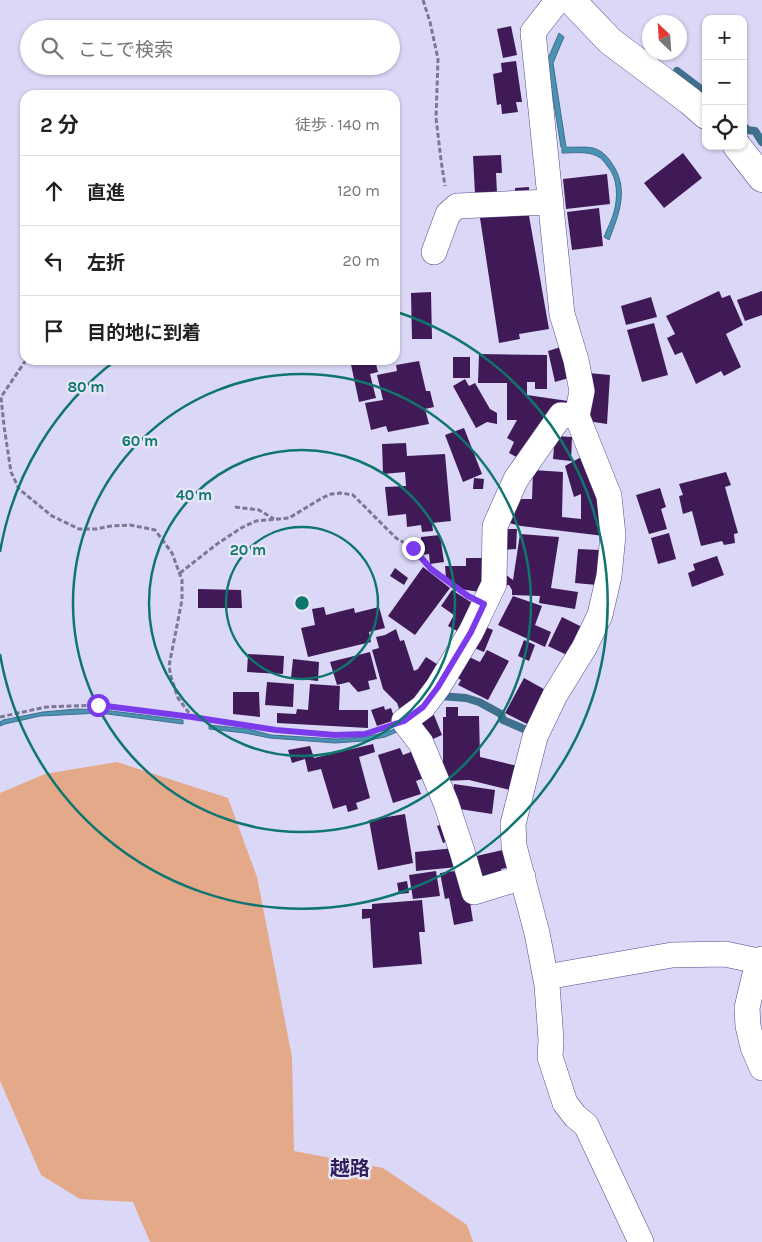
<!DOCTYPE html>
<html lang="ja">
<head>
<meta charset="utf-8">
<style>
	:root { --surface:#fff; --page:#f6f6f6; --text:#222; --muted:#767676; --line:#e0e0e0 }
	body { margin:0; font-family:Karla,"Noto Sans JP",sans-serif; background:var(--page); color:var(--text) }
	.controls { position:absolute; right:15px; top:15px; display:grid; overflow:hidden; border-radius:10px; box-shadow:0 1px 4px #0004 }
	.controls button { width:45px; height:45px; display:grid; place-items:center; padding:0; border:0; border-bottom:1px solid var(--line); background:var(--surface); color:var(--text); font:25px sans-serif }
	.compass { position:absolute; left:642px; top:15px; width:45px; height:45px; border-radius:50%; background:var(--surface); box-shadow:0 1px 4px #0004; rotate:335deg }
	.stop { position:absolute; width:15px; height:15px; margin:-11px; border:4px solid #7c3aed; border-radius:50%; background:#fff }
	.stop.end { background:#7c3aed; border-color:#fff; box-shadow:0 1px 5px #0008 }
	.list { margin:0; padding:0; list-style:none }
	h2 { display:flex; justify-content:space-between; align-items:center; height:65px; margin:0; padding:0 20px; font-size:21px }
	h2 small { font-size:16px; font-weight:400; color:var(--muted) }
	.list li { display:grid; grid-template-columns:32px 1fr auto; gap:15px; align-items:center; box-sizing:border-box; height:70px; padding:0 20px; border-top:1px solid var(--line) }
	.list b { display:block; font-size:19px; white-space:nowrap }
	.list em { font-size:16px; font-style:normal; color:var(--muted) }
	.icon { flex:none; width:28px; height:28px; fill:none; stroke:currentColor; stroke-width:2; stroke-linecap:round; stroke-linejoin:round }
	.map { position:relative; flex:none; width:762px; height:1242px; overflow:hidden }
	.search { position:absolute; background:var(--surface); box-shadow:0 1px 4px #0004; left:20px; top:20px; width:380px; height:55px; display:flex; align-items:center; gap:12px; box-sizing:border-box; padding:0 18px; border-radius:28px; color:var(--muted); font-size:19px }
	.panel { position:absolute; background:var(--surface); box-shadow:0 1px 4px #0004; left:20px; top:90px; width:380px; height:275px; border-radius:15px }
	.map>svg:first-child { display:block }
	.green { fill:#e4a989 }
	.water { fill:#4a92b1; stroke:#3f708e }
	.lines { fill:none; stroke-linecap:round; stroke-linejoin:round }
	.stream { stroke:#3f708e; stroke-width:8 }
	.building { fill:#401a57 }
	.minor-casing { stroke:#55498d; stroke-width:26 }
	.secondary-casing { stroke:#55498d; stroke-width:29 }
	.path { stroke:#7b7795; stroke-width:3; stroke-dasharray:5 2.5; stroke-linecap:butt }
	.minor { stroke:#fff; stroke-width:25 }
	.secondary { stroke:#fff; stroke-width:28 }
	.route { stroke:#7c3aed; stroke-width:6 }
	.ring { fill:none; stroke:#0f766e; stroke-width:2.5 }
	.labels { text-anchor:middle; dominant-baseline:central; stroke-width:5; stroke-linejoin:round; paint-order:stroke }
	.quarter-label { font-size:20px; font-weight:bold; fill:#2e1e5e; stroke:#e7e6f6 }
	.centre { fill:#0f766e; stroke:#e7e6f6; stroke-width:2.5 }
	.ring-label { font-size:15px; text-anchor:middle; font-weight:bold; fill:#0f766e; stroke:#e7e6f6; stroke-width:5; stroke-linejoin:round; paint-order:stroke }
</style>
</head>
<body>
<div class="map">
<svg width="762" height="1242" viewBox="0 0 762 1242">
	<rect width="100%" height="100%" fill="#dad7f7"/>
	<path class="green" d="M117,762L228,798L257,877L292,1057L294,1151L383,1168L467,1225L473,1242H150L133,1202L80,1199L41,1175L0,1081V793L45,774Z"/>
	<g class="water">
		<path d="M559,33L564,37L553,63L566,147C575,148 585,146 593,148C601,150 607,156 611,162C630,188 619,214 609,240L604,237C607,229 612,220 614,212C618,198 618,178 608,167C605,163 602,158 597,156C587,151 573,153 562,153V148L561,147L547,61Z"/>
		<path d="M77,709L104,710L183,720V724L100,713L40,716L5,724L0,726V722L3,720L43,712Z"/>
		<path d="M209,725L248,729L271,735L336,739L363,737L384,733L402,726L404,729L385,737L364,741L335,743L270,738L245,733L209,729Z"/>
	</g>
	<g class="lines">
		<g class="stream">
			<path d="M677,71L706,93"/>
			<path d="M743,125L747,130L755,131L762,142"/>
			<path d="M440,696L466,698L479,702L501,714L503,720L531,732"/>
		</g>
	</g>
	<g class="building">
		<path d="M511,26L517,55L503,58L497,29Z"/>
		<path d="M516,61L522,102H516L518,112L502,114L501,104L497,105L493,74L502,72L501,63Z"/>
		<path d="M683,153L702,178L664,208L644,183Z"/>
		<path d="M501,155L502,173H496L497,193L475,194L473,156Z"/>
		<path d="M607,174L610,204L566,209L563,179Z"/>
		<path d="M529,187V199H515V188Z"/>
		<path d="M599,208L603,246L572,250L567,212Z"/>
		<path d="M528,210L549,329L519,334L520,339L499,343L480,218Z"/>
		<path d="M719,291L722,298L730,295L743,325L726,334L741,367L724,376L721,371L696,384L682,352L675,355L667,338L675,334L666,316Z"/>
		<path d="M762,291V315L745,321L737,300Z"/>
		<path d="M431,292L432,339H412L411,293Z"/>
		<path d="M651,297L657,317L626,325L621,306Z"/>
		<path d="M654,323L668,375L642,382L627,330Z"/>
		<path d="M564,346L572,377L555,382L548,351Z"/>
		<path d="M479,354L547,355V389H535V382H527V395L568,401L551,419L522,460L509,453L514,442L507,438L517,420H507V383H478Z"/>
		<rect x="453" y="357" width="17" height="21"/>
		<path d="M350,360H375L378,372L370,374L376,398L359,402Z"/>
		<path d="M419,361L426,391H430L434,407L425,409L429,424L388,432L386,426L371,430L365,403L383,400L377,375L397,371L396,365Z"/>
		<path d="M588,373L610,375L607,424L587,421Z"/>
		<path d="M465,379L469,386L475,383L490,409L497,413V424L487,422L476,428L453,386Z"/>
		<path d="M464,428L482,474L463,482L445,435Z"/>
		<path d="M555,436L572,437L571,461L553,459Z"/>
		<path d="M406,443L407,456L445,454L451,521L432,523L433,531L422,532L421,525L407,527L406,514L388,516L385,487L406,486L405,472L383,474L382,444Z"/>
		<path d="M583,456L599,491L604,536L521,526L505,522L509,510H516V499H532L533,470L563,472L562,517L581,519V494L574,497L565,466Z"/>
		<path d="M726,472L731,485L725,487L738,533L734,534L735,543L724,545L722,541L701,546L692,511L683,514L679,496L683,495L679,484Z"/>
		<path d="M474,478L484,479L483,489H473Z"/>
		<path d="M660,488L666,507L661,509L667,529L649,534L636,495Z"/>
		<path d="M503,529H517L516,549L502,550Z"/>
		<path d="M669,533L676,559L658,564L651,538Z"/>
		<path d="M520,534L559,537L551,588L578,592L575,609L539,603L540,596L512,595V590L509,585L500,586L506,575L513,580Z"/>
		<path d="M440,535L444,562L430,564L429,554L422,555L421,537Z"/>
		<path d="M578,549L599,550L597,585L575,583Z"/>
		<path d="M717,556L724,575L692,587L688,573L695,570L693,564Z"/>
		<path d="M466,558H485L480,592L460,589L446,579L445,566H466Z"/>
		<path d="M423,567L450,588L415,635L388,616Z"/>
		<path d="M395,568L408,578L404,585L390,576Z"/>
		<path d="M198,589L241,590L242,608H198Z"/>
		<path d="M452,590L477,606L461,633L448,626L454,615L441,606Z"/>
		<path d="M513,596L542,606L535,625L551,632L545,647L498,625Z"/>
		<path d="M324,607L326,615L354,608L355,613L379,607L385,628L369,632L371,642L308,657L301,628L315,625L312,609Z"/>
		<path d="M562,617L584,628L571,657L548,646Z"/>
		<path d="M481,625L493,630L484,652L472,647Z"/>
		<path d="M396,629L400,641L404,640L414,671L418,669L426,657L440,666L418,703L401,714L397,703L383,689L372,650L379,648L376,637L385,635Z"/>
		<path d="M524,640L535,645L529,661L518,656Z"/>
		<path d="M487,650L509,661L488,700L458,685L461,680L456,677L467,656L480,662Z"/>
		<path d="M370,652L377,679L368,681L370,689L358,692L349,682L337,685L330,662Z"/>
		<path d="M248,654L284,656L283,674L247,672Z"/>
		<path d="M293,659L319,662L318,681L291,678Z"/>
		<path d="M524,678L549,692L531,726L505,713Z"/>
		<path d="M267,682L294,684L293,707L265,705Z"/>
		<path d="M310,684L340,686L339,710H368V728L277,723V713L296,714L297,709L308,710Z"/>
		<path d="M233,692H259L260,717L233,714Z"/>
		<path d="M384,706L385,710L391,708L395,720L377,726L371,710Z"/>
		<path d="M446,707H458V716H479L480,757L522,767L514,791L469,780L443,781V717H446Z"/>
		<path d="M434,715L442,735L426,742L418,721Z"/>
		<path d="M373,744L375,752L359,757L370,798L356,803L358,809L348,812L346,805L333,809L321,769L308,772L305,759L292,763L288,750L310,746L314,758Z"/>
		<path d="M400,748L403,755L416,750L427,777L416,781L421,794L393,803L378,755Z"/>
		<path d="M454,784L495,790L492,814L453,808Z"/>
		<path d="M405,814L413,863L378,870L369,820Z"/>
		<path d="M446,823L451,840L443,843L437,826Z"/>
		<path d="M455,848L458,867L416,871L415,852Z"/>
		<path d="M507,849L510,867L501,869L503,878L477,885L472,857Z"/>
		<path d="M463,870L468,890L473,921L454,925L449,898L445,899L440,873Z"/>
		<path d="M436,871L440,896L413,899L409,875Z"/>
		<path d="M407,881L409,893L399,894L397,883Z"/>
		<path d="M422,900L425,932H419L422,964L373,968L370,918L362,919V909H372V904Z"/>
	</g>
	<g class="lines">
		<g class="minor-casing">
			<g id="minor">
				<path d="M558,0L533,32L562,314L576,360L582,391L577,416L609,496L613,535L609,576L600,615L584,648L555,695L535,737L513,824L514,846L537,933L547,985L551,1040L550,1057L565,1103L575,1116L586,1125L641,1242"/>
				<path d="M434,252L448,214L457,206L551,202"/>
				<path d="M523,877L474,892L462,851L446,803L421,743L404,721L423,707L438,687L471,632L494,584L495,526L516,479L561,415L577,416"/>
				<path d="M758,961L747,1008L748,1026L753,1047L762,1068"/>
				<path d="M546,977L672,955L725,954L758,961L762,959"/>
			</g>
		</g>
		<g class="secondary-casing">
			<g id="secondary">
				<path d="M571,0L610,41L690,101L706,115"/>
				<path d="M737,146L762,178"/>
			</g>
		</g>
		<g class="path">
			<path d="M423,0L430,22L438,59L436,118L441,160L445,186"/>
			<path d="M26,360L1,397L4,426L11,472L19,489L52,516L79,529H96L111,526L130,525L155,530L172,553L182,580V600L169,666L171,677L178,698L192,717"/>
			<path d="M235,507L259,510L274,519"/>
			<path d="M180,573L217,544L241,528L256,521L289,518L322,498L331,494L341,493L353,495L396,538L413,548L431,569L463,593"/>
			<path d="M0,717L46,707L98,705L192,717L276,730L335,735L365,733L382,728"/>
		</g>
		<use href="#minor" class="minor"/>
		<use href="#secondary" class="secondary"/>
	</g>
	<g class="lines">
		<path class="route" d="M98,705L192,717L276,730L335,735L365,734L404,721L423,707L438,687L471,632L484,604L468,596L431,569L413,548"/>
	</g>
	<g class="ring">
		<circle cx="302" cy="603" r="76"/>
		<circle cx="302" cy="603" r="153"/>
		<circle cx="302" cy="603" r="229"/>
		<path d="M0 552A306 306 0 0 1 116 360M397 312A306 306 0 1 1 0 654"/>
	</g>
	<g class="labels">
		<g class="quarter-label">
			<text x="350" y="1168">越路</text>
		</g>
	</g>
	<circle cx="302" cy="603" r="8" class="centre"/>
	<g class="ring-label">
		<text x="86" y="392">80 m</text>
		<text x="140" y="446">60 m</text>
		<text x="194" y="500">40 m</text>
		<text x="248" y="555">20 m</text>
	</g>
</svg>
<div class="controls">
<button>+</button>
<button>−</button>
<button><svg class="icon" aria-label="locate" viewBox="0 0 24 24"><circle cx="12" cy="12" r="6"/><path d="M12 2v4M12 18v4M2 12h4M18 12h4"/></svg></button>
</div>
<svg class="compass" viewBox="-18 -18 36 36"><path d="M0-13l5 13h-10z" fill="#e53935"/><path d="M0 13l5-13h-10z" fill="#767676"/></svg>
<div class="stop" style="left:98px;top:705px"></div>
<div class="stop end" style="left:413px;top:548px"></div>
<div class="search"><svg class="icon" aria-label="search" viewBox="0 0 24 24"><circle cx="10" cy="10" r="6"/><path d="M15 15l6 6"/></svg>ここで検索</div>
<section class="panel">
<h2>2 分<small>徒歩 · 140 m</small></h2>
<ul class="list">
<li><svg class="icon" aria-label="ahead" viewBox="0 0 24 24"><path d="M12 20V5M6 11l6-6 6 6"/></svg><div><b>直進</b></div><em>120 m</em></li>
<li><svg class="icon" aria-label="left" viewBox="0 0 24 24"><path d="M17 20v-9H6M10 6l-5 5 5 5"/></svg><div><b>左折</b></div><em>20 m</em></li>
<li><svg class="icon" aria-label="arrive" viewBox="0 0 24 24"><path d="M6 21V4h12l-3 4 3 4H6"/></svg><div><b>目的地に到着</b></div></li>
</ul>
</section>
</div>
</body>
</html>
